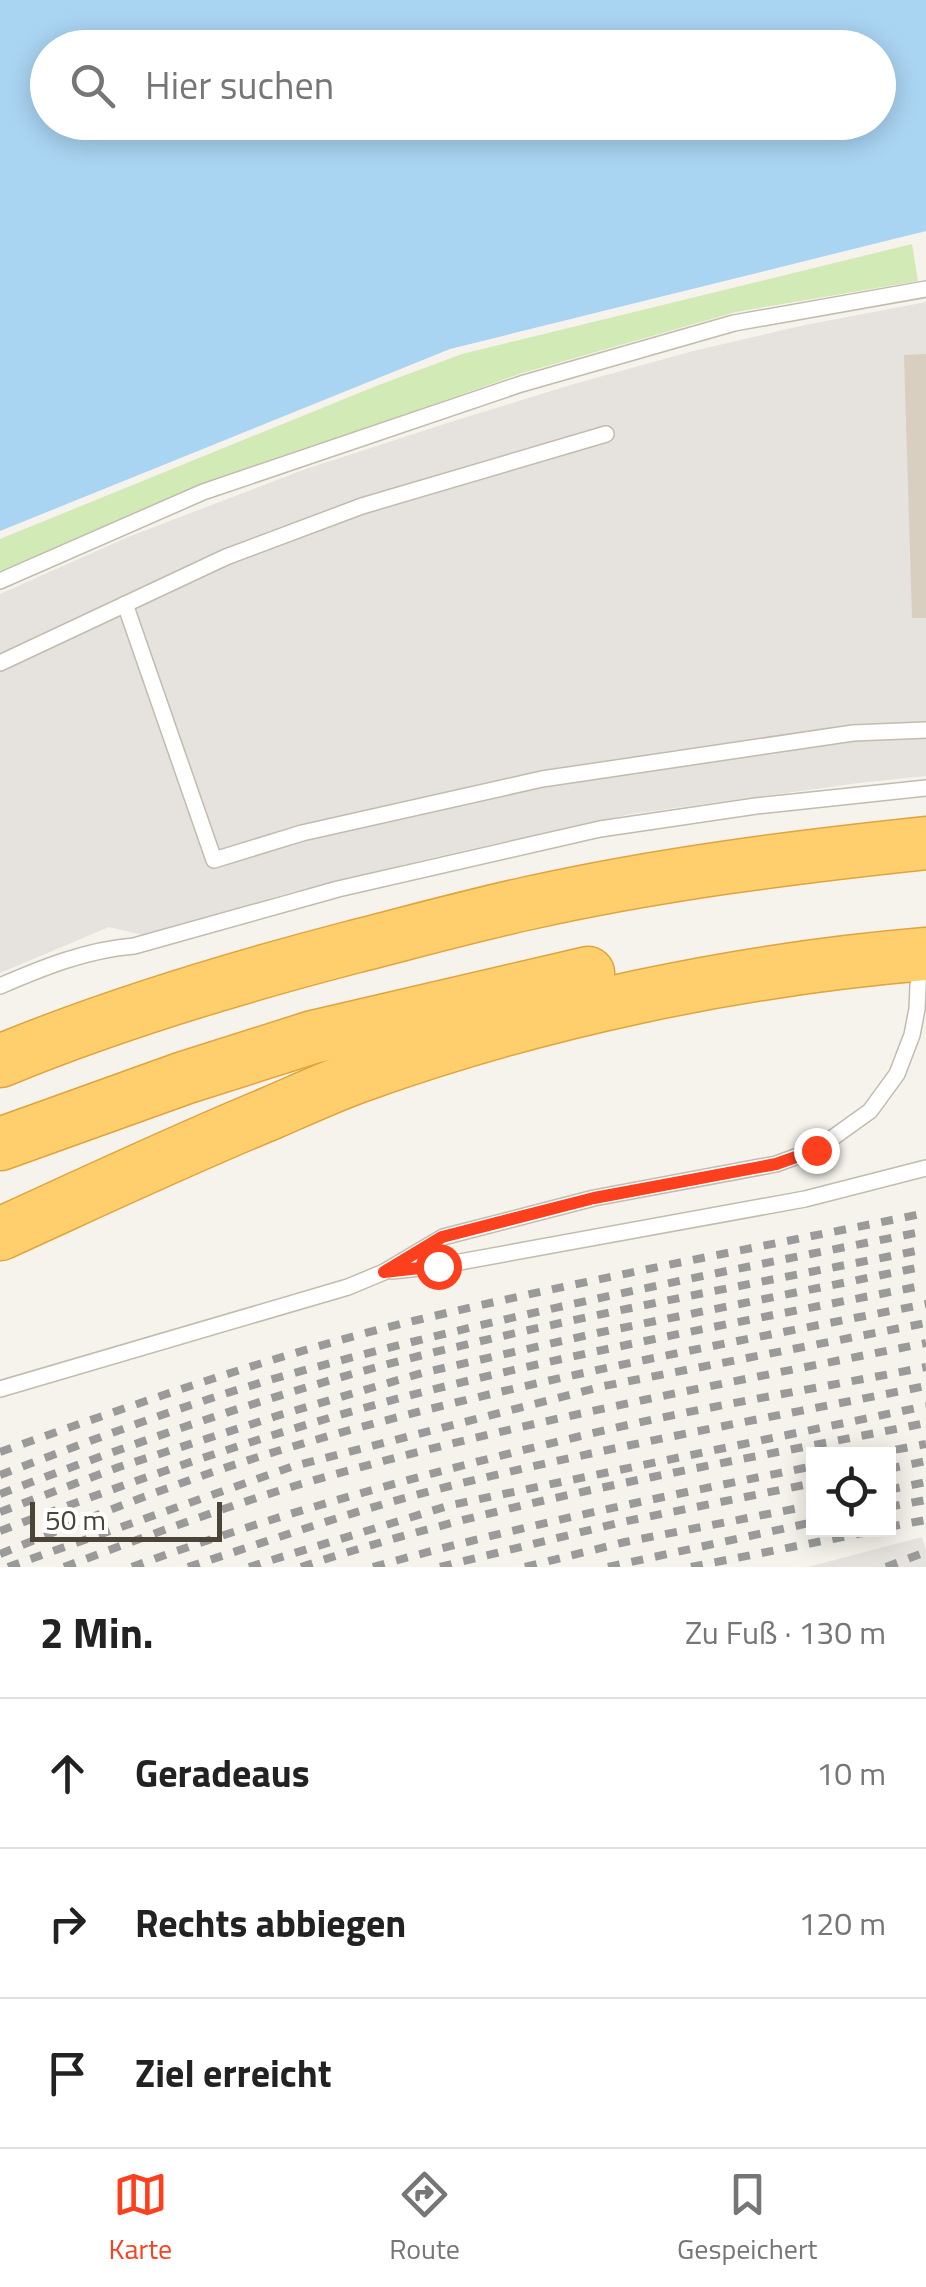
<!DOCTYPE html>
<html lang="de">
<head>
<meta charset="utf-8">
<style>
	:root { --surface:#fff; --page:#f6f6f6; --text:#222; --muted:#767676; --line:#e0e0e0; --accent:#fc3f1d }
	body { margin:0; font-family:"Titillium Web",sans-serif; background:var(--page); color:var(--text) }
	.controls { position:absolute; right:30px; bottom:30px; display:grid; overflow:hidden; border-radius:0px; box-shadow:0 5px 25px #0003 }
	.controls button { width:90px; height:90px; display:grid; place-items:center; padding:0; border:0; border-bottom:2px solid var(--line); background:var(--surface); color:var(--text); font:50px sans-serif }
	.scale { position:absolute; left:30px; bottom:25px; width:192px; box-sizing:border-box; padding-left:10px; border:5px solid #4b4439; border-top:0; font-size:28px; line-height:35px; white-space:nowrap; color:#4b4439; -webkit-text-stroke:8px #fff; paint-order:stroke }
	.stop { position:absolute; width:30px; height:30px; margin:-22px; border:8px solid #fc3f1d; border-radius:50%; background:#fff }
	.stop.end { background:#fc3f1d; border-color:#fff; box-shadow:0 2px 10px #0008 }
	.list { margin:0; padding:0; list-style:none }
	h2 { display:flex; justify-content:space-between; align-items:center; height:130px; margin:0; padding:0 40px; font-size:42px }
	h2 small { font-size:32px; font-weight:400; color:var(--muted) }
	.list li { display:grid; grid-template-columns:65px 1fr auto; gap:30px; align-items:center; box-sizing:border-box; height:150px; padding:0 40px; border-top:2px solid var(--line) }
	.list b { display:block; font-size:38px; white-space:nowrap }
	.list em { font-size:32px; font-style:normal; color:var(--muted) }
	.icon { flex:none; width:55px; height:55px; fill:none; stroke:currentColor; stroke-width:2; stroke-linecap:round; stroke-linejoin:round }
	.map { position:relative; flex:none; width:926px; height:1567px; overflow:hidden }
	.search { position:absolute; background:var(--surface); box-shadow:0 5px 25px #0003; left:30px; right:30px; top:30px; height:110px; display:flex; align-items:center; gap:25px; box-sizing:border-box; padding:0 35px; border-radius:55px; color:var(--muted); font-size:38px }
	.sheet { height:580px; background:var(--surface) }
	nav { display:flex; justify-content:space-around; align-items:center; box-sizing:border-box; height:140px; border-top:2px solid var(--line); background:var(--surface); font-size:28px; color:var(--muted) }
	nav a { display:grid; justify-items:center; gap:5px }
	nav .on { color:var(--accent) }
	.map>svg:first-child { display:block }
	.industrial { fill:#e6e2dd }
	.green { fill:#d2eab5 }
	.water { fill:#a9d4f2; fill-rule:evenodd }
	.building { fill:#d8cfc1 }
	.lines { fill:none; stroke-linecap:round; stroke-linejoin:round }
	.lane-casing { stroke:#c2bbae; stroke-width:18 }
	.highway-casing { stroke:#e0a43c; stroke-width:55 }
	.lane { stroke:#fff; stroke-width:15 }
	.highway { stroke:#ffcf6e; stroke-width:52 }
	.rail { stroke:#9a9a9a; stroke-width:8; stroke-dasharray:12 12; stroke-linecap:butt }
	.route { stroke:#fc3f1d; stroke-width:12 }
</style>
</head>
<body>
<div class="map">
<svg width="926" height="1567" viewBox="0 0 926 1567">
	<rect width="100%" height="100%" fill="#f6f3ec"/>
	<g class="industrial">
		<path d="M926,302V776L859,783L631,814L435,857L284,894L151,937L109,927L0,973V594L128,537L303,470L460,419L574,384L693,351L805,325Z"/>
		<path d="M922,1537L926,1550V1567H808Z"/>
	</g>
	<path class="green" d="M912,244L918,281L736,312L519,374L265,464L0,577V539L376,386L462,354Z"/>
	<path class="water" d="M0,0H926V231L450,349L0,531ZM48,48H878V122H48Z"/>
	<path class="building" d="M926,354V618H912L904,355Z"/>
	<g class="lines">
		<g class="lane-casing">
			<g id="lane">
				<path d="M0,581L203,492L521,384L734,323L926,289"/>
				<path d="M125,604L214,860L302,833L542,779L853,733L926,730"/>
				<path d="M0,663L226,557L362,506L606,434"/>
				<path d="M0,986C44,967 86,950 134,946L338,889L600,829L756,806L926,788"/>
				<path d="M392,1271L438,1266L805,1199L926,1168"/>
				<path d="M0,1389L348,1287L384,1272L443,1237L594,1198L776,1164L817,1149L870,1111L897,1074L912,1035L917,1009L919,963"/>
			</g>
		</g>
		<g class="highway-casing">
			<g id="highway">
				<path d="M0,1061C114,1014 234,978 353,947C412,932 470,916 529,903C660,874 793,857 926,843"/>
				<path d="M0,1144L184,1078L313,1037L588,973"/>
				<path d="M0,1234C90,1193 179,1151 271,1113C301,1100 331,1086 362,1075C541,1011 736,970 926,954"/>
			</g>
		</g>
		<use href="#lane" class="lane"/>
		<use href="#highway" class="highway"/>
		<g class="rail">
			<path d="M0,1452C136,1404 273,1355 413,1321C583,1280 755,1248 926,1213"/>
			<path d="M872,1454L926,1444"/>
			<path d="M888,1469L926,1461"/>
			<path d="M0,1475C92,1440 186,1404 280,1377C493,1317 709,1274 926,1231"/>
			<path d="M888,1490L926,1482"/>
			<path d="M0,1494C137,1442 277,1392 419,1356C587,1314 757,1283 926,1249"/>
			<path d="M888,1507L926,1500"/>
			<path d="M0,1512L119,1467L283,1414L422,1373L597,1333L926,1266"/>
			<path d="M888,1527L926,1520"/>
			<path d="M0,1531C140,1478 282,1428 427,1391C592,1349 759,1318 926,1285"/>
			<path d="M0,1554C96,1515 192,1476 291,1447C499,1385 713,1346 926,1304"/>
			<path d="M8,1567L294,1466L604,1386L926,1323"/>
			<path d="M64,1567C142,1538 221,1508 301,1484C506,1424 717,1385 926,1343"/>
			<path d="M132,1567C287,1510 446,1468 606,1430C712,1405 820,1388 926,1367"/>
			<path d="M188,1567C275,1539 361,1508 450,1486C607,1447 767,1418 926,1386"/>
			<path d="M249,1567L451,1505L926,1406"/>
			<path d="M301,1567C504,1500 717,1465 926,1423"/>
			<path d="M373,1567C518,1526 666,1496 814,1466"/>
			<path d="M440,1567L622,1522L814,1483"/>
			<path d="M525,1567L625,1542L814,1505"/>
			<path d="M608,1567L814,1522"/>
			<path d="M691,1567L878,1530"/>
			<path d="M886,1567L926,1552"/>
		</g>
	</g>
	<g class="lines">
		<path class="route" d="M438,1266L384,1272L442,1237L594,1198L776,1164L816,1150"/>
	</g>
</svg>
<div class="controls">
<button><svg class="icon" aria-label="locate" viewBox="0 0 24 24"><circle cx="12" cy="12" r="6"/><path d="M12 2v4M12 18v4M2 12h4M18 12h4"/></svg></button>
</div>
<div class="scale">50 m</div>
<div class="stop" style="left:438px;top:1266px"></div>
<div class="stop end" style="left:816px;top:1150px"></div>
<div class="search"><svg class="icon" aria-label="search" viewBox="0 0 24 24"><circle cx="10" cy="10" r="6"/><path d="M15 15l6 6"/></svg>Hier suchen</div>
</div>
<section class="sheet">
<h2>2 Min.<small>Zu Fuß · 130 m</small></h2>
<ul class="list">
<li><svg class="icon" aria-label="ahead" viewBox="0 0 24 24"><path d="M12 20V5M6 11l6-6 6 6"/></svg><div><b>Geradeaus</b></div><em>10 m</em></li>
<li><svg class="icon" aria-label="right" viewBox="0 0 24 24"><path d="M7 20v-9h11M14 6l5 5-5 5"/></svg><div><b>Rechts abbiegen</b></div><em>120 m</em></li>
<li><svg class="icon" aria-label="arrive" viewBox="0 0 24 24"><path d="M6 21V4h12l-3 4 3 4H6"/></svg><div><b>Ziel erreicht</b></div></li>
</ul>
</section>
<nav>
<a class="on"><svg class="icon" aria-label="map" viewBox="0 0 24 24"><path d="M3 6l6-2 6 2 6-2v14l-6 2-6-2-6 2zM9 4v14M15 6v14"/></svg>Karte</a>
<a><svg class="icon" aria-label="directions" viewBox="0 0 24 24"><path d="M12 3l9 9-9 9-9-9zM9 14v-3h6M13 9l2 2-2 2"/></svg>Route</a>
<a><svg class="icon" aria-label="saved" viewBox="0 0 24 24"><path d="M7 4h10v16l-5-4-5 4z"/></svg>Gespeichert</a>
</nav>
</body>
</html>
